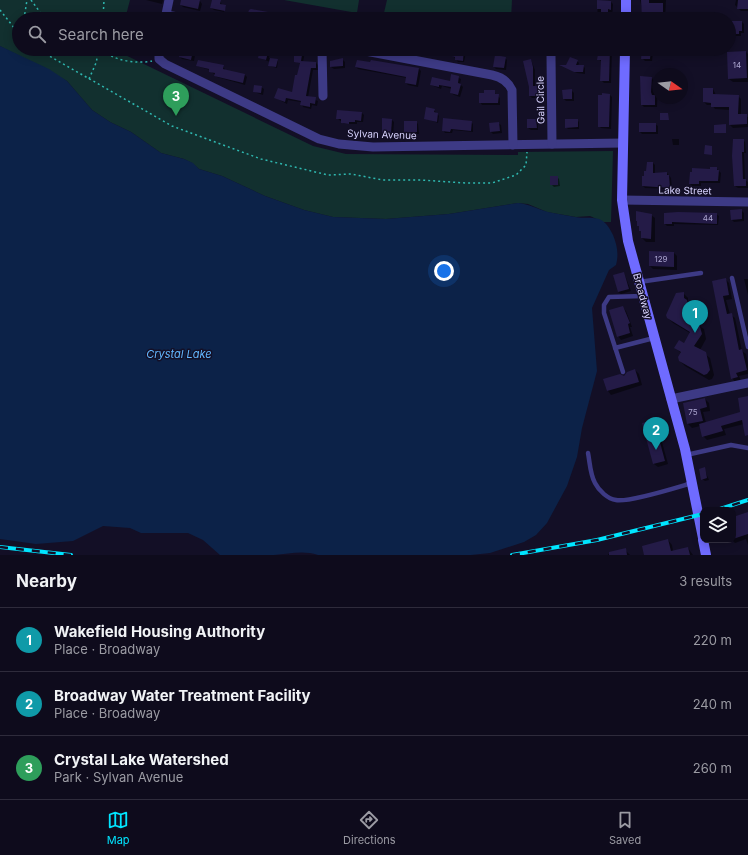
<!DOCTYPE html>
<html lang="en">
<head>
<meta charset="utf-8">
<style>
	:root { --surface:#0e0b1c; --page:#1c1929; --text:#f1f3f6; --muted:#9b9ba3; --line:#2e2b3b; --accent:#00e5ff }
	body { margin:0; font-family:Inter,sans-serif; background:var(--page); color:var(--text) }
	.controls { position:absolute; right:12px; bottom:12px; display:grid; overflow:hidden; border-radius:8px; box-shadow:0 2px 10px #0003 }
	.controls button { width:36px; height:36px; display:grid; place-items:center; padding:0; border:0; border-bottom:1px solid var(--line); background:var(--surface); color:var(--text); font:20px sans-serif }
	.compass { position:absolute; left:652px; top:68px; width:36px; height:36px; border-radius:50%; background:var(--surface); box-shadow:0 2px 10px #0003; rotate:104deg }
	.you { position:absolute; left:444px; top:271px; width:14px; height:14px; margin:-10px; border:3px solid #fff; border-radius:50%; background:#1a73e8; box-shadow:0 0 0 6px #1a73e833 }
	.badge { display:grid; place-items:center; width:26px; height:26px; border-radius:50%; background:var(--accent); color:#fff; font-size:13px; font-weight:700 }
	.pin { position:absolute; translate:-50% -33px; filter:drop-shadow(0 1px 2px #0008) }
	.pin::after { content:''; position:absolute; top:21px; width:14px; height:12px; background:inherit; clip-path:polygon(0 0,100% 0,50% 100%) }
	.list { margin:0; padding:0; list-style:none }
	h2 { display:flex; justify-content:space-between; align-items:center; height:52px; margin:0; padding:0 16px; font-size:17px }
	h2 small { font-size:13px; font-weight:400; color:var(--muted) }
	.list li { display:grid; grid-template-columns:26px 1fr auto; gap:12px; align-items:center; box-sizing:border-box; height:64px; padding:0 16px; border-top:1px solid var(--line) }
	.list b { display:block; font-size:15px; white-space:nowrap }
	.list p { margin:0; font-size:13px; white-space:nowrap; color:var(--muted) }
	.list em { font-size:13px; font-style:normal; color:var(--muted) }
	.icon { flex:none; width:22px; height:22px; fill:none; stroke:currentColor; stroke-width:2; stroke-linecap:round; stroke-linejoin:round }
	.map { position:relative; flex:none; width:748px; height:555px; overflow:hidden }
	.search { position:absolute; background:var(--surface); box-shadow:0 2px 10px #0003; left:12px; right:12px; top:12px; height:44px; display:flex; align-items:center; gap:10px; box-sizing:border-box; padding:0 14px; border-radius:22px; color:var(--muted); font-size:15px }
	.sheet { height:244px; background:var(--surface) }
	nav { display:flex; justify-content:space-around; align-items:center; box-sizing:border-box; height:56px; border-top:1px solid var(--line); background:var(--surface); font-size:11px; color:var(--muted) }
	nav a { display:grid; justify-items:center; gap:2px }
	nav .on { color:var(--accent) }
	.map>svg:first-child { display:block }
	.green { fill:#12302f }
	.water { fill:#0c2248 }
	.shadow { fill:#0007 }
	.building { fill:#241b47 }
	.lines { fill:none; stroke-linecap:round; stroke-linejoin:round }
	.path { stroke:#2fb8b0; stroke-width:1.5; stroke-dasharray:2 3; stroke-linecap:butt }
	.lane { stroke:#3d3a85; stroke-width:4.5 }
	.street { stroke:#3d3a85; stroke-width:9 }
	.secondary { stroke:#6f6bff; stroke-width:10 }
	.rail-casing { stroke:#00e5ff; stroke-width:4 }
	.rail { stroke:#130f26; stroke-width:2.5; stroke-dasharray:8; stroke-linecap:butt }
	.labels { text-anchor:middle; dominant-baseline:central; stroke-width:3; stroke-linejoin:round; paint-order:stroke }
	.number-label { font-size:8px; fill:#aca6d1 }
	.street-label { font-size:10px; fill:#d9d4ff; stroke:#130f26 }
	.water-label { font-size:11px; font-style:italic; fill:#62b6ff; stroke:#130f26 }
</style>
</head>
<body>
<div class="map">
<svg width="748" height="555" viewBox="0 0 748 555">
	<rect width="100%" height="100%" fill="#130f26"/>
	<g class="green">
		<path d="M0,0H130L125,19H19V49H117V51L313,146L346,154L518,155V152L613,151L611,222H603L590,216L576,217L547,212L528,204L518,203L449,214L386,219L333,217L304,210L265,196L222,176L199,169L192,163L184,159L161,153L131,132L110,122L92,110L67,81L0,46Z"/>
		<path d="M284,0H359L357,13Z"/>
		<path d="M387,0H512L511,19H392L383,17Z"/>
	</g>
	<path class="water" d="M0,46L49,69L67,81L92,110L110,122L131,132L161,153L184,159L193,163L199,169L222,176L265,196L304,210L333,217L386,219L449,214L518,203C529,204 537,209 548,212C556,214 566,215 575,217C594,220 602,212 613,235C617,245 619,254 616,265L609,270L592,308L597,371L582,428L577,457L567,486L547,523L536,535L524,542L490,553L471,555H318C303,550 289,554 274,555C256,555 238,555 220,555L203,540L188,533H141L130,528L103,526L73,541L36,544L0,539Z"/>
	<g class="shadow">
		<path d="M146,0H163L162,4Z"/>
		<path d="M182,0L200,1L202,4L200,11L183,7L181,5Z"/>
		<path d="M213,0H220L222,5L226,6L224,12L214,10L211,8Z"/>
		<path d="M640,0H666L665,19H644Z"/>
		<path d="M736,0H748V11H741L735,5Z"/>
		<path d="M598,2H611L613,4L612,19H597Z"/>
		<path d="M339,14L345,15V19H338Z"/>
		<path d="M146,17L153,19H145Z"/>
		<path d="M742,22L744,24V33H741V36H735L733,34Z"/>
		<path d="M181,49H196L194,61L182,59L180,57Z"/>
		<path d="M261,49H271L269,58L278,61L277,68L270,66V62L260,58Z"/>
		<path d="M295,49L303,50L305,52L303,62L316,63L318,65V70H313L308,97L318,101L317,106L312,105L311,109L303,107L301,102L288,100L287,104L276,98L292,94L301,64L295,61Z"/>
		<path d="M402,49H428L426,56Z"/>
		<path d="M456,49H464L466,52L464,62H458L453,56Z"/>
		<path d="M502,49H511V51H503Z"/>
		<path d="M602,49H612L611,83H604L601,80L602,62L598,59L602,55Z"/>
		<path d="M650,49L653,52L652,61H645L642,58Z"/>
		<path d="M746,52L748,54V82H733L729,79Z"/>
		<path d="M505,58L507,60L506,70L496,69L494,67Z"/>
		<path d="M342,59L345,62V68L334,69L331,67V61Z"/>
		<path d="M531,60L535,70V87L539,89V98H532L530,96Z"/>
		<path d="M577,61L579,63L578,66H583L585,68V74L577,73L561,66H567Z"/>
		<path d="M223,65L225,70L245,75L247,77L245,85L217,77L210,70L197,66Z"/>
		<path d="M356,67L419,69L421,71L418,87L408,85L406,83L407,78L358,69Z"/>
		<path d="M452,75L461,79L460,84L463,87L460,97L454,95L451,93L452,89L442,86L441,89L431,85L450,82Z"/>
		<path d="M652,78L654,81H658L657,107H644L642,105Z"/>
		<path d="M261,87L264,89L263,95L254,92Z"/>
		<path d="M713,89L716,95L738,96L741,99V115L748,117V127L733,128L730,125V110L715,109L712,105H707L704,102Z"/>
		<path d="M571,90L574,93V101H566L564,99Z"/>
		<path d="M494,91L496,95L500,98V105H482L480,102Z"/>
		<path d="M610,95L612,97L611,129L601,128L599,126Z"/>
		<path d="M434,110L439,116L438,123L425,118Z"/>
		<path d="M362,113L364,115L363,122H357V124H344L337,118Z"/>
		<path d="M392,120L394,122L393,136L385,135L383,133Z"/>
		<path d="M528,120H536L538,122V130H531L528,128Z"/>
		<path d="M577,120L579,122V129H568L566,127Z"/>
		<path d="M416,122L418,124L419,134H407L405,132Z"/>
		<path d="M471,122L473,124V132L453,130L452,133H445L443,130Z"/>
		<path d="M490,123H498L501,125L502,133L493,134L491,132Z"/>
		<path d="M655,124L658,126V134H642L640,132Z"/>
		<path d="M672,139H679V145H673Z"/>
		<path d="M743,140L745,142L746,153H744L745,180L748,182V188H738L735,186Z"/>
		<path d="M653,163L655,165V174L667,173L671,178L672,189L645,188L643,186L645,177Z"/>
		<path d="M716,168L721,173L720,183H701V186H692L690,184Z"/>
		<path d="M557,177L559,179L560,186L554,187L551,184Z"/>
		<path d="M741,210L744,213V221L734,222L731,219Z"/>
		<path d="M665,214H716L719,216L718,225L674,224V226H667L665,224Z"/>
		<path d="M651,215L655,218V242H646L642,238V232L640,230Z"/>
		<path d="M674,253L677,256V270L653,269L650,266Z"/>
		<path d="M624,273L631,291L621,294L618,292Z"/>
		<path d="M725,279L729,283L732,299L726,300L730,314L735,318L742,351L746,354L748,364V374L739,376L741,381L735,382L732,378L713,282Z"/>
		<path d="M744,279H748V295Z"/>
		<path d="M683,293L688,298V303L692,310L688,319L704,329L706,339L700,350L710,358L714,375L712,379L709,380L685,366L680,361L681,353L675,348L684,344L690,333L673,323L668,318Z"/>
		<path d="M622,307L626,311L632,327H630L633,336L621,340L618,336Z"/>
		<path d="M635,370L639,374L642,385L611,395L608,391L604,379L624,377Z"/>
		<path d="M748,397V434L744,424L724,429L726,435L707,440L703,436L700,426L692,428L688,424L684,403L705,399L709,403L710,411L703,412L706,423L742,413Z"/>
		<path d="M654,421L657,424L668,464L658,467L654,464Z"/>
		<path d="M704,468L709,480L705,481L702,479Z"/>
		<path d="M748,514V545L746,539L735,543L732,540L733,518Z"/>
		<path d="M668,540L672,545L673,551L688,548L693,555H645Z"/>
		<path d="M625,550L630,555H608V554Z"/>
	</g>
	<g class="building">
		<path d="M181,0H200L198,9L180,5Z"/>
		<path d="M212,0H221L220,4L226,5L225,11L210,8Z"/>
		<path d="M597,0L611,1V10L608,9V14H601V9H597Z"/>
		<path d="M641,0H649V3H663V19L642,18Z"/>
		<path d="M738,0H748V9H737Z"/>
		<path d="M251,9L285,15V19H246L249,10Z"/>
		<path d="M732,21H742V31H739V34H732Z"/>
		<path d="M180,49L193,50L191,60L179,57Z"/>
		<path d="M260,49H269L266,60L258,58Z"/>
		<path d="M294,49H303L301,61L316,62V68H311L306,96L316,97L315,104L310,103V107L300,105L301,101L286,98L285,102L274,98L278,88L292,92L295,75H297L300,63L294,62Z"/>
		<path d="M453,49H464L463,61L455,60V57L452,56Z"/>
		<path d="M601,49H610L609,81H600L601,60H597L598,54H601Z"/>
		<path d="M642,49H651L650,59H641Z"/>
		<path d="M746,51L747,78L728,79L727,52Z"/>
		<path d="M495,55L506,57L504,68L493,67Z"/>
		<path d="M570,57L578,60L576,65H584L583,72H574L559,65H566Z"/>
		<path d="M270,58L278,59L276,67L268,66Z"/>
		<path d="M343,58V66L330,67V61Z"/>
		<path d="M531,59L533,67V86H538V96H529V87L523,61Z"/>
		<path d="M198,60L224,65L223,69L245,74L243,83L214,76L215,73L209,72V69L196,66Z"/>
		<path d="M357,60L370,62L371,60L419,68L416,85L405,83L406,77L355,67Z"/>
		<path d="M451,74L459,76L458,83L461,84L458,95L450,93L451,87L439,85V87L430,85L432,77L450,81Z"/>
		<path d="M640,76L652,77L651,92L652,95H655V105H641Z"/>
		<path d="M254,85L262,86L261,93L253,92Z"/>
		<path d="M703,88H713V94L739,95L738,114H747V124L729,125V107H711V103L703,102Z"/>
		<path d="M572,89V99H563L562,90Z"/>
		<path d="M484,90H495V94H499L498,103H479V93H484Z"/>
		<path d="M602,93L610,94L609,127H598V95H602Z"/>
		<path d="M426,107L435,109L434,112L438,113L437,122L424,119Z"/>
		<path d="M337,110L362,112L361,121L355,120V122H349V124L341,123V119H336Z"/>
		<path d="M660,113H668L669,120H660Z"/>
		<path d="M382,118L392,119L391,134L382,133Z"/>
		<path d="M443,118L472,121L471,131L451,129L450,132L442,131Z"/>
		<path d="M527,119H536L537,128H527Z"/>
		<path d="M565,119H578V127L565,128Z"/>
		<rect x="404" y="121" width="13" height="11"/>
		<path d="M499,122L500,131L490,132L489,123Z"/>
		<rect x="639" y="123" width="17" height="9"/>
		<path d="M726,124V133H714V125Z"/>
		<path d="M733,139H744V152H742L743,179H746V186H734L732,156Z"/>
		<path d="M705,145L712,146V155L704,154Z"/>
		<path d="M647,162H653V173L667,172V175H669L670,188L642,186V176H644V171H646Z"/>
		<path d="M710,167H717V170H719L718,181H699V184H689L690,172H692V168L710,169Z"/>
		<rect x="550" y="176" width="8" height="9"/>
		<path d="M742,209V219L731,220L730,210Z"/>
		<path d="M636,211L652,214L651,239L641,238V231H639V226H637V221H636Z"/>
		<path d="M678,212L717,213V224L672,222V224H664V213Z"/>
		<path d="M649,251L674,252V267L649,266Z"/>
		<path d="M624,272L629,289L618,292L613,275Z"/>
		<path d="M726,278L729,295L723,296L727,314L732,313L739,350L742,349L747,370L736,373L738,377L731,379L712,281Z"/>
		<path d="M684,292V298L687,300L688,305L683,315L699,323L702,334L694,346L706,352L710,370L707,374L704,375L679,361L678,357L681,352L674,348L679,340L684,343L690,332L667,318L666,315L676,293Z"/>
		<path d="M623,306L630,323L628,324L630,333L617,337L609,310Z"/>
		<path d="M635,369L639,382L607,391L603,379L620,374L624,376L627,372Z"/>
		<path d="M748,396V435L745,436L742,420L721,426L723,431L702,437L699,424L740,412L738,398Z"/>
		<path d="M705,398L707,407L700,409L703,421L687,424L683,403Z"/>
		<path d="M654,420L665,461L653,464L642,423Z"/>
		<path d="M705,467L707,478L701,480L699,469Z"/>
		<path d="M748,512V534L733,539V517Z"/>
		<path d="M668,539L671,551L688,547L690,555H644L642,546Z"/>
		<path d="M626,548L627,555H609V552Z"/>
	</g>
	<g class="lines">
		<g class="path">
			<path d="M31,0L45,19"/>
			<path d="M0,10L19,34"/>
			<path d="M24,19L27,0"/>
			<path d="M103,19L104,0"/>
			<path d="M37,49L172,126L261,159L328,175L351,174L383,180H421L465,183H492L516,175L526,165L527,152"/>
			<path d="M104,49C110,61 139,64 152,61"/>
			<path d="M89,79L96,63L99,49"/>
		</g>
		<g class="lane">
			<path d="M732,278L748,347"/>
			<path d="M639,282L701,273"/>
			<path d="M615,348L654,338"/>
			<path d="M623,372L604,313V305L609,297L643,296"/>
			<path d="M588,453C590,463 590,474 595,483C599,491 608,499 616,500C628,503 678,487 692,483"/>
			<path d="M686,455L731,445L748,448"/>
		</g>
		<g class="street">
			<path d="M166,15L190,19"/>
			<path d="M165,19L169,0"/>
			<path d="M159,49V59L165,64L319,139L339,144L373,147L623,143"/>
			<path d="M322,49L323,96"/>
			<path d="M355,49L492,75C501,77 508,81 512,90L513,145"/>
			<path d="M551,56L552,144"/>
			<path d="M622,200L748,202"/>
			<path d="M671,399L748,383"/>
		</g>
		<g class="secondary">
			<path d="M626,19V0"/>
			<path d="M625,49L622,200L628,241L685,449L703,538"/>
			<path d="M703,540L706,555"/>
		</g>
		<g class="rail-casing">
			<g id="rail">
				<path d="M717,510L748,500"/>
				<path d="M0,547L71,555"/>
				<path d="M512,555L597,540L703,514"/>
			</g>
		</g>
		<use href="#rail" class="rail"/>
	</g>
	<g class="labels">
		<g class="number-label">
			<text x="737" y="65">14</text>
			<text x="708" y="218">44</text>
			<text x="661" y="259">129</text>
			<text x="693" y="412">75</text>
		</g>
		<g class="street-label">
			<text transform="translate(540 100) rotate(-91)">Gail Circle</text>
			<text transform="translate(382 134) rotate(2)">Sylvan Avenue</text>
			<text transform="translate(685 190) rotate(1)">Lake Street</text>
			<text transform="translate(643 296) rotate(75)">Broadway</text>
		</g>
		<g class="water-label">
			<text x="179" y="354">Crystal Lake</text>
		</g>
	</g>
</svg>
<div class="controls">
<button><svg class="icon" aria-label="layers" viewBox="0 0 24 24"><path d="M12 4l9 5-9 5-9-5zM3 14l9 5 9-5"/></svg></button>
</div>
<svg class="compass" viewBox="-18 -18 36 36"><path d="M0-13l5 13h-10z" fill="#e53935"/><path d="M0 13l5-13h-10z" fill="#9b9ba3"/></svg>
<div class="you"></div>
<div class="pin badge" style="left:695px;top:333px;background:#0f9aa8">1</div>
<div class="pin badge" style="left:656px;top:450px;background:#0f9aa8">2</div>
<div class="pin badge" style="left:176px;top:116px;background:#2e9e5b">3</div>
<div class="search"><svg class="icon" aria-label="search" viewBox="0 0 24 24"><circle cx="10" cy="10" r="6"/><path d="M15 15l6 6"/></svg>Search here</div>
</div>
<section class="sheet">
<h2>Nearby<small>3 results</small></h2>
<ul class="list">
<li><span class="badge" style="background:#0f9aa8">1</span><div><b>Wakefield Housing Authority</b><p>Place · Broadway</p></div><em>220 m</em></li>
<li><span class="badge" style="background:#0f9aa8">2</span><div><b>Broadway Water Treatment Facility</b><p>Place · Broadway</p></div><em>240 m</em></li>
<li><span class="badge" style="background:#2e9e5b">3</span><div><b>Crystal Lake Watershed</b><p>Park · Sylvan Avenue</p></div><em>260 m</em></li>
</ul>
</section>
<nav>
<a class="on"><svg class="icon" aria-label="map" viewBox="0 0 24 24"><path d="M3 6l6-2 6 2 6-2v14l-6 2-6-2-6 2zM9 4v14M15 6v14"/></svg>Map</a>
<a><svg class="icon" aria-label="directions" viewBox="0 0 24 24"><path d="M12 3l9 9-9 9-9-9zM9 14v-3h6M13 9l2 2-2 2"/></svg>Directions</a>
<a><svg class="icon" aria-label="saved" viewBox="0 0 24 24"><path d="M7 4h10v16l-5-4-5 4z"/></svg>Saved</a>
</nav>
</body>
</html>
